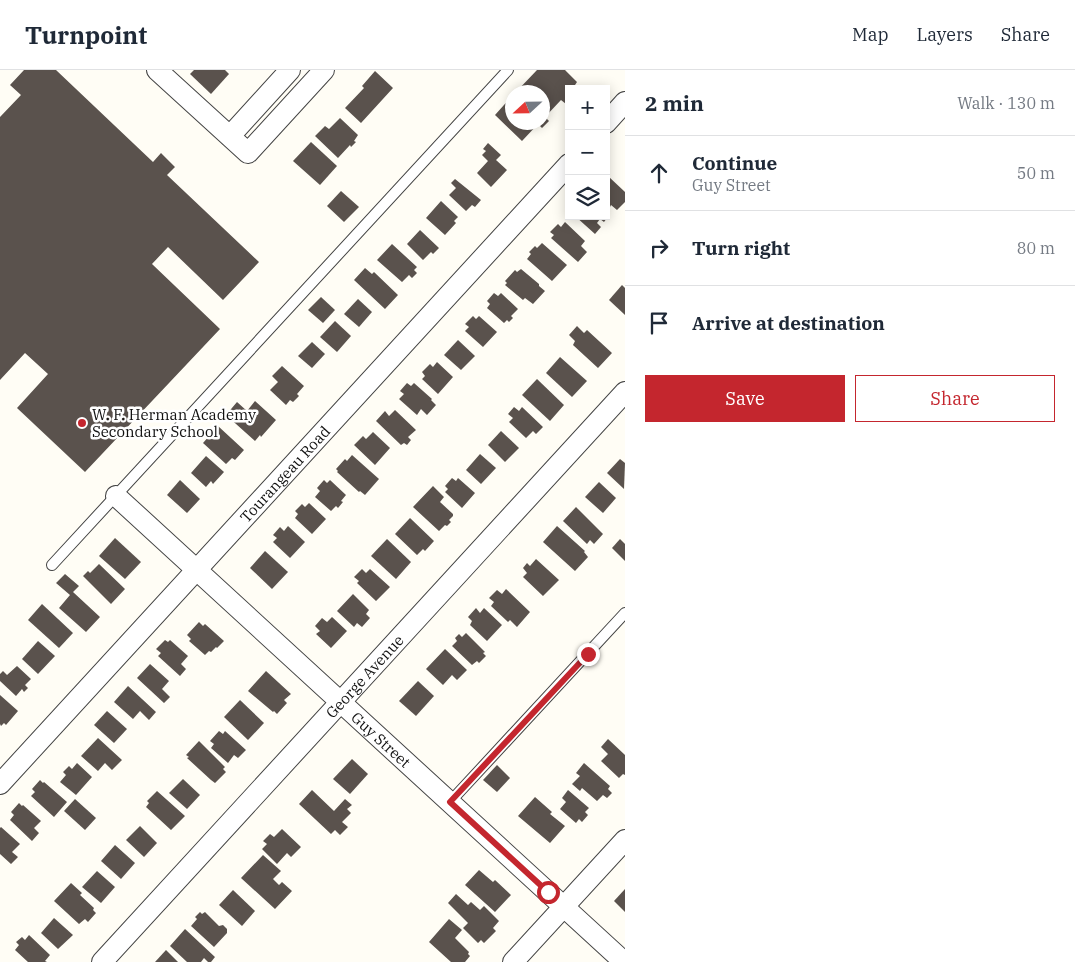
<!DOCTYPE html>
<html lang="en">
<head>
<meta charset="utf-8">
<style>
	:root { --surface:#fff; --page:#f2f2f3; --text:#1f2937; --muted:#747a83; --line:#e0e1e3; --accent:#c4262e }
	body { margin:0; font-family:"IBM Plex Serif",serif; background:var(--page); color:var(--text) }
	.controls { position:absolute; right:15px; top:15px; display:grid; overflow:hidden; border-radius:0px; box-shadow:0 2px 12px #0003 }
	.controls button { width:45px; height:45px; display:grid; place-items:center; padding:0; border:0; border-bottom:1px solid var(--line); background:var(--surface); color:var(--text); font:25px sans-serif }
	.compass { position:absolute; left:505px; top:15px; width:45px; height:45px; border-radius:50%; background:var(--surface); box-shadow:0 2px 12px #0003; rotate:248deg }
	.stop { position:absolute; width:15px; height:15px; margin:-11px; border:4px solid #c4262e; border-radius:50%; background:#fff }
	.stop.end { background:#c4262e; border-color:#fff; box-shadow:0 1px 5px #0008 }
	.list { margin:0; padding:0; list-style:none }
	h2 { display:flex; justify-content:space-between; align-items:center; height:65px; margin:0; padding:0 20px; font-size:21px }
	h2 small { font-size:16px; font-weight:400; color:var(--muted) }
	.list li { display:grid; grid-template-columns:32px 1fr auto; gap:15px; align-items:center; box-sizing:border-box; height:75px; padding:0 20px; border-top:1px solid var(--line) }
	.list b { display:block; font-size:19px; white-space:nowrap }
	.list p { margin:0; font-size:16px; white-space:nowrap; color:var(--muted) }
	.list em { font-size:16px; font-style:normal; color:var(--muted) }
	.actions { display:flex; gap:10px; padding:15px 20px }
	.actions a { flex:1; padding:11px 0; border:1px solid var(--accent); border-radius:0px; text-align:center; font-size:18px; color:var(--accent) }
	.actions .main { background:var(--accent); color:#fff }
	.icon { flex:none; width:28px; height:28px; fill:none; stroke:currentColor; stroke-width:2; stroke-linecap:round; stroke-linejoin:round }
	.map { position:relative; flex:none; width:625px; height:892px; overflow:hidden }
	header { display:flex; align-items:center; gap:30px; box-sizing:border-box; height:70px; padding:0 25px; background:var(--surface); border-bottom:1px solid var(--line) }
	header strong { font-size:24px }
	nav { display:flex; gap:28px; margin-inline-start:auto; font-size:18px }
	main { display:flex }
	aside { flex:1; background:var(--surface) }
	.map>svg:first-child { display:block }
	.building { fill:#5a524d }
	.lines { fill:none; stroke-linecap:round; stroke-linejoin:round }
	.lane-casing { stroke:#444; stroke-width:12 }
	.street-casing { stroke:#444; stroke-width:22 }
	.lane { stroke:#fff; stroke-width:10 }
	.street { stroke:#fff; stroke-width:20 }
	.route { stroke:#c4262e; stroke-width:6 }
	.poi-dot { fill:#c4262e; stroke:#fff; stroke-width:2 }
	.labels { text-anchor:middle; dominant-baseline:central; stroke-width:5; stroke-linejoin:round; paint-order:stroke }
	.poi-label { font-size:15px; fill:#111; stroke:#fff; text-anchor:start }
	.street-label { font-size:15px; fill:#111; stroke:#fff }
</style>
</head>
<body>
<header>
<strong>Turnpoint</strong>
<nav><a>Map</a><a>Layers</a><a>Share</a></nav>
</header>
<main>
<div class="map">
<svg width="625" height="892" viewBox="0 0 625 892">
	<rect width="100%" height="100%" fill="#fffdf5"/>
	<g class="building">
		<path d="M24,0H56L153,92L161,83L175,97L167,105L259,192L223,230L168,177L152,194L220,259L85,402L17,338L48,304L25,283L0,310V47L21,25L10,15Z"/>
		<path d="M194,0H225L229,4L211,24L190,4Z"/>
		<path d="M537,0H565L577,12L575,15L579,19H569V32L566,34L561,30L545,47L549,51L542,58L538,54L522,71L495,45L512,26V52H542V22H516Z"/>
		<path d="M375,1L393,18L361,53L345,38L364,18L362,16Z"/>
		<path d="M340,48L358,65L354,71L356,72L351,77L350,75L338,88L315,66L325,56L329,59Z"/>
		<path d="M311,72L337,96L320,115L293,91Z"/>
		<path d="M488,73L501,85L496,90L507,100L491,117L477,103L488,91L482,85L486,81L483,79Z"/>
		<path d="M608,106L625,122V132L617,140L611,135L610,137L606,133V107Z"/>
		<path d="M455,109L481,130L475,137L472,135L466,141L449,125L456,118L451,113Z"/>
		<path d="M341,121L359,137L344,152L327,136Z"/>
		<path d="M441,131L458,147L454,151L456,153L445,165L426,148Z"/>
		<path d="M575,146H606L607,148L604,152L600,149L597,153L601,157L595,164Z"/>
		<path d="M565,152L585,171L581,176L587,182L578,192L551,168L554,165L550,162L558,154L561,157Z"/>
		<path d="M420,160L439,178L433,184L431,182L423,190L407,174Z"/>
		<path d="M542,173L567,195L552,211L527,189L531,184L529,182L535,176L537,178Z"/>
		<path d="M392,174L417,197L414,200L417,203L412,208L409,205L402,212L377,190Z"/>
		<path d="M365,198L372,204L374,202L398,225L385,239L354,210Z"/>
		<path d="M521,199L539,214V216L545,221L533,234L525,228L523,230L505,215L507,213L505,211L515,200L517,202Z"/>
		<path d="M622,215L625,218V245L609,230Z"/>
		<path d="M494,223L498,226L501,223L518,239L511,246L513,248L509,252L507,250L504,253L487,238L490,234L487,231Z"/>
		<path d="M321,227L335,240L323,253L308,240Z"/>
		<path d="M358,229L372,242L359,257L344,244Z"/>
		<path d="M473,246L476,249L479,246L497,262L483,277L465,261L469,257L465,254Z"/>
		<path d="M335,251L351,266L337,282L320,267Z"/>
		<path d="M577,256L584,263L587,260L612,283L598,298L573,275L575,271L569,265Z"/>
		<path d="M458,270L475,286L461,300L444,285Z"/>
		<path d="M312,272L325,284L312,298L298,286Z"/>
		<path d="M560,287L587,311L572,327L546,303Z"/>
		<path d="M437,292L453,307L438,324L422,309L425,306L422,302L430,294L433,297Z"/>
		<path d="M282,296L304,316L297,324L299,326L293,332L290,330L286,335L270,320L278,312L272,306Z"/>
		<path d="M537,309L564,335L550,351L522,325Z"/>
		<path d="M407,313L411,316L414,313L432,329L431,330L436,335L427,345L421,339L417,345L399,329L404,324L400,321Z"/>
		<path d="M255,331L276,350L261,367L260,365L255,371L226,345L237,332L247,341Z"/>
		<path d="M514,337L519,341L522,337L543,357L536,364L533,361L526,368L509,352L513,348L508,344Z"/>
		<path d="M395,340L416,360L408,367L411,370L407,375L404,373L401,375L376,351L385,341L389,346Z"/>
		<path d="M218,356L244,380L235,390L232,388L226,394L203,373Z"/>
		<path d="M501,361L519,378L505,392L488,375Z"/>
		<path d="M373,362L390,378L375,395L354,375L363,366L366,369Z"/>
		<path d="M480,384L496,398L481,414L466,400Z"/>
		<path d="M352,385L379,409L365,425L360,421L359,422L337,402L338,401L336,399L345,389L347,391Z"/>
		<path d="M206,386L224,402L213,414L211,411L206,417L191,403Z"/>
		<path d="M620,389L625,393L624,419L607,403Z"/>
		<path d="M452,408L456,411L458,408L475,423L462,438L445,422L448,419L445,416Z"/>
		<path d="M180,410L200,429L187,443L167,425Z"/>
		<path d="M324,410L327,413L330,410L346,425L341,431L343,432L338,438L336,436L331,441L315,427L320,421L317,418Z"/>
		<path d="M599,412L616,428L603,443L585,427Z"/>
		<path d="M433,416L444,427L440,432L453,444V446L449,450L451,452L447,456L445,455L439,461L413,437Z"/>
		<path d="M309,433L326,449L312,464L295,448L298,444L295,441L302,434L305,437Z"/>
		<path d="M576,437L603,464L594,474L590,470L587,474L563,451Z"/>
		<path d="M410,448L434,471L425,481L423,479L417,485L395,464Z"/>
		<path d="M288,456L305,472L290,488L273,472L277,468L273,465L280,457L284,461Z"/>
		<path d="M557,456L585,481L584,482L588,487L575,501L543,472Z"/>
		<path d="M115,468L141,492L125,509L99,486Z"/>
		<path d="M387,469L411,492L396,509L371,486Z"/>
		<path d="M620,469L625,474V491L612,478Z"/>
		<path d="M265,481L288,502L272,519L250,498Z"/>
		<path d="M536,489L559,510L543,526L523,507L527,503L523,498L527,493L530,496Z"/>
		<path d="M99,494L125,519L111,534L83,506L88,501L90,503Z"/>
		<path d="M362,499L366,503L370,499L390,517L376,531L357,513L359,511L354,507Z"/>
		<path d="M65,504L79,516L73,522L100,547L86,562L59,538L70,525L56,513Z"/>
		<path d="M506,519L530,542L517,557L510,550L508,552L491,536L494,532L489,528L497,520L502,524Z"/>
		<path d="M353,524L369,540L366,544L370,548L362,557L357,553L354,557L337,541Z"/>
		<path d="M42,534L73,563L59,578L28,550Z"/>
		<path d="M476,538L480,543L484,538L502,555L487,571L470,555L472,551L468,547Z"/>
		<path d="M332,547L347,561L331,578L316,564L320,561L315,556L322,548L327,552Z"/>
		<path d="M199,552L203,556L205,554L224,571L217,578L216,577L211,582L209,581L205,585L189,571L191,569L187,565Z"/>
		<path d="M466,563L485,582L483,583L486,586L479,593L477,591L472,595L452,576L457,571L455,568L459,564L462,567Z"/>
		<path d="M165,570L168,572L170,570L188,586L181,594L186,599L180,606L158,586L161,583L156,579Z"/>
		<path d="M38,571L55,586L38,604L22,589Z"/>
		<path d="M445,579L467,600L457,610L452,605L443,615L426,599Z"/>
		<path d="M150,594L169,611L162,619L170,627L164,633L137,608Z"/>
		<path d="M17,596L31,609L25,615L28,618L24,622L22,619L16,626L0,611V604L3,601L7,605Z"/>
		<path d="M266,601L291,624L284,630L287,633L277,644L274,641L273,642L248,621Z"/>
		<path d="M418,611L434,626L416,646L399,631Z"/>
		<path d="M128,616L156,642L149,650L140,641L133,649L114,632Z"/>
		<path d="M0,625L18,641L6,655L4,653L1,656L0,654Z"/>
		<path d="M240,630L264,653L248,670L224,647Z"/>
		<path d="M107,641L127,659L114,673L94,655Z"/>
		<path d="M219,661L223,664L225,661L246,680L238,688L234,685L228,693L211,678L214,674L210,671Z"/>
		<path d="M98,668L122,690L112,700L105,693L98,701L81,686Z"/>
		<path d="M608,669L625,685V705L623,704L619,708L601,691L608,684L601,677Z"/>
		<path d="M199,671L225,697L223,699L226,702L215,713L211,710L187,688L189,687L186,685Z"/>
		<path d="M352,689L368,704L350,724L333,709Z"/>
		<path d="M77,693L92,707L76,725L60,712L66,705L63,702L69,696L72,699Z"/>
		<path d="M584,693L610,716L608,719L612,723L607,728L603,725L597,731L582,718L580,721L572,714L580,706L576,703Z"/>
		<path d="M497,695L510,708L497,722L483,710Z"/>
		<path d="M183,709L200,725L187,739L169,723Z"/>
		<path d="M40,710L43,713L44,712L67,732L54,747L31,726L35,722L32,719Z"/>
		<path d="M312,720L334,741L345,729L352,735L347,739L351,743L342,752L348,757L340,765L335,760L331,764L299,734Z"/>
		<path d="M568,720L589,738L585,742L588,745L582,752L579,749L576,753L560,739L566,732L562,728Z"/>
		<path d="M157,721L185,746L171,760L146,737L149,733L147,731Z"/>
		<path d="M535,727L552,742L550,744L565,756L550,773L518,746Z"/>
		<path d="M75,729L96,748L85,760L64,741Z"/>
		<path d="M19,733L22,736L23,735L41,751L34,758L39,763L32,771L10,750L14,745L11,742Z"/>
		<path d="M140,756L157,773L144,787L126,770Z"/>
		<path d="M1,757L20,774L12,782L18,787L11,794L0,784V758Z"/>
		<path d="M282,759L301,777L291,787L287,783L277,794L262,779L267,774L263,771L270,764L274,767Z"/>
		<path d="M115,775L135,793L121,809L101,791Z"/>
		<path d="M263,785L281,801L273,809L279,815L282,812L292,821L275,839L241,808Z"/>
		<path d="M479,800L493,812L495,810L511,825L495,842L465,815Z"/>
		<path d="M97,801L115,817L101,833L82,817Z"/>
		<path d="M71,813L82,823L80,825L94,838L93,840L96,843L88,852L85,849L79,854L54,831Z"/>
		<path d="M625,819V842L614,831Z"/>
		<path d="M233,820L255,841L242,856L219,835Z"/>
		<path d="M456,824L468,835L471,832L480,840L484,836L499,851L493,858L496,861L484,873L481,870L478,873L463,858L468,853L448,833Z"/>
		<path d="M200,842L202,844L205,842L219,856L223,855L227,859V863L214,877L191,856L197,849L195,847Z"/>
		<path d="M54,848L73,865L58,879L41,863Z"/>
		<path d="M449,849L462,860L455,868L469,882L468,884L470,886L465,892H451L429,872Z"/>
		<path d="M185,859L215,887L211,892H208L204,888L201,892H187L170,876Z"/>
		<path d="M29,865L50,885L45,891L47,892H28L15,880L19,875L16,872L22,867L25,870Z"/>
		<path d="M166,880L178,892H155Z"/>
	</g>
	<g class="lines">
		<g class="lane-casing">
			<g id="lane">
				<path d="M52,495L508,0"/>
				<path d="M450,732L625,543"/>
			</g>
		</g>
		<g class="street-casing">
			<g id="street">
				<path d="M157,0L248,83L324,0"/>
				<path d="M606,53L625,32"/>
				<path d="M230,66L290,0"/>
				<path id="s1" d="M116,426L624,892"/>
				<path id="s2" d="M0,714L569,94"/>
				<path id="s3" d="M102,892L625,322"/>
				<path d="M513,892L625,770"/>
			</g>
		</g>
		<use href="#lane" class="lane"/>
		<use href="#street" class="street"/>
	</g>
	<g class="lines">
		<path class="route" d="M548,822L450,732L588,584"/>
	</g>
	<circle class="poi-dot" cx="82" cy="353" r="5"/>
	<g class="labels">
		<g class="poi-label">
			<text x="92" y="344">W. F. Herman Academy<tspan x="92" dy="17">Secondary School</tspan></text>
		</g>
		<g class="street-label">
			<text stroke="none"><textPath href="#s2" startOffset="421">Tourangeau Road</textPath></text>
			<text stroke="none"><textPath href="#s3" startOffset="388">George Avenue</textPath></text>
			<text stroke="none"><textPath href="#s1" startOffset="360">Guy Street</textPath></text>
		</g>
	</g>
</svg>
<div class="controls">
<button>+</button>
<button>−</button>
<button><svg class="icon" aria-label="layers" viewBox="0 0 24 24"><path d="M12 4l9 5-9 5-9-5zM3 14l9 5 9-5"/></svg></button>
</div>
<svg class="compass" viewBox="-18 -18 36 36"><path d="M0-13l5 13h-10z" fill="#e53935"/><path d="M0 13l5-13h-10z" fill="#747a83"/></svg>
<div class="stop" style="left:548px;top:822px"></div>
<div class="stop end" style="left:588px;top:584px"></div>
</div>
<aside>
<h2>2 min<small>Walk · 130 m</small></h2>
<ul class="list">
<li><svg class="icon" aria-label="ahead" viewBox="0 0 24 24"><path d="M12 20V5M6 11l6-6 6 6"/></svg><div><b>Continue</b><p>Guy Street</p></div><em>50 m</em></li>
<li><svg class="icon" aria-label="right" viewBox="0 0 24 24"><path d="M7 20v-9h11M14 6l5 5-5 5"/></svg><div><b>Turn right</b></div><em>80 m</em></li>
<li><svg class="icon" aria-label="arrive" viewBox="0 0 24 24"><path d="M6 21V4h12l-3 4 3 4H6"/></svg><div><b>Arrive at destination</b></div></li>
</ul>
<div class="actions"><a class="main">Save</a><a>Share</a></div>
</aside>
</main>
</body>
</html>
